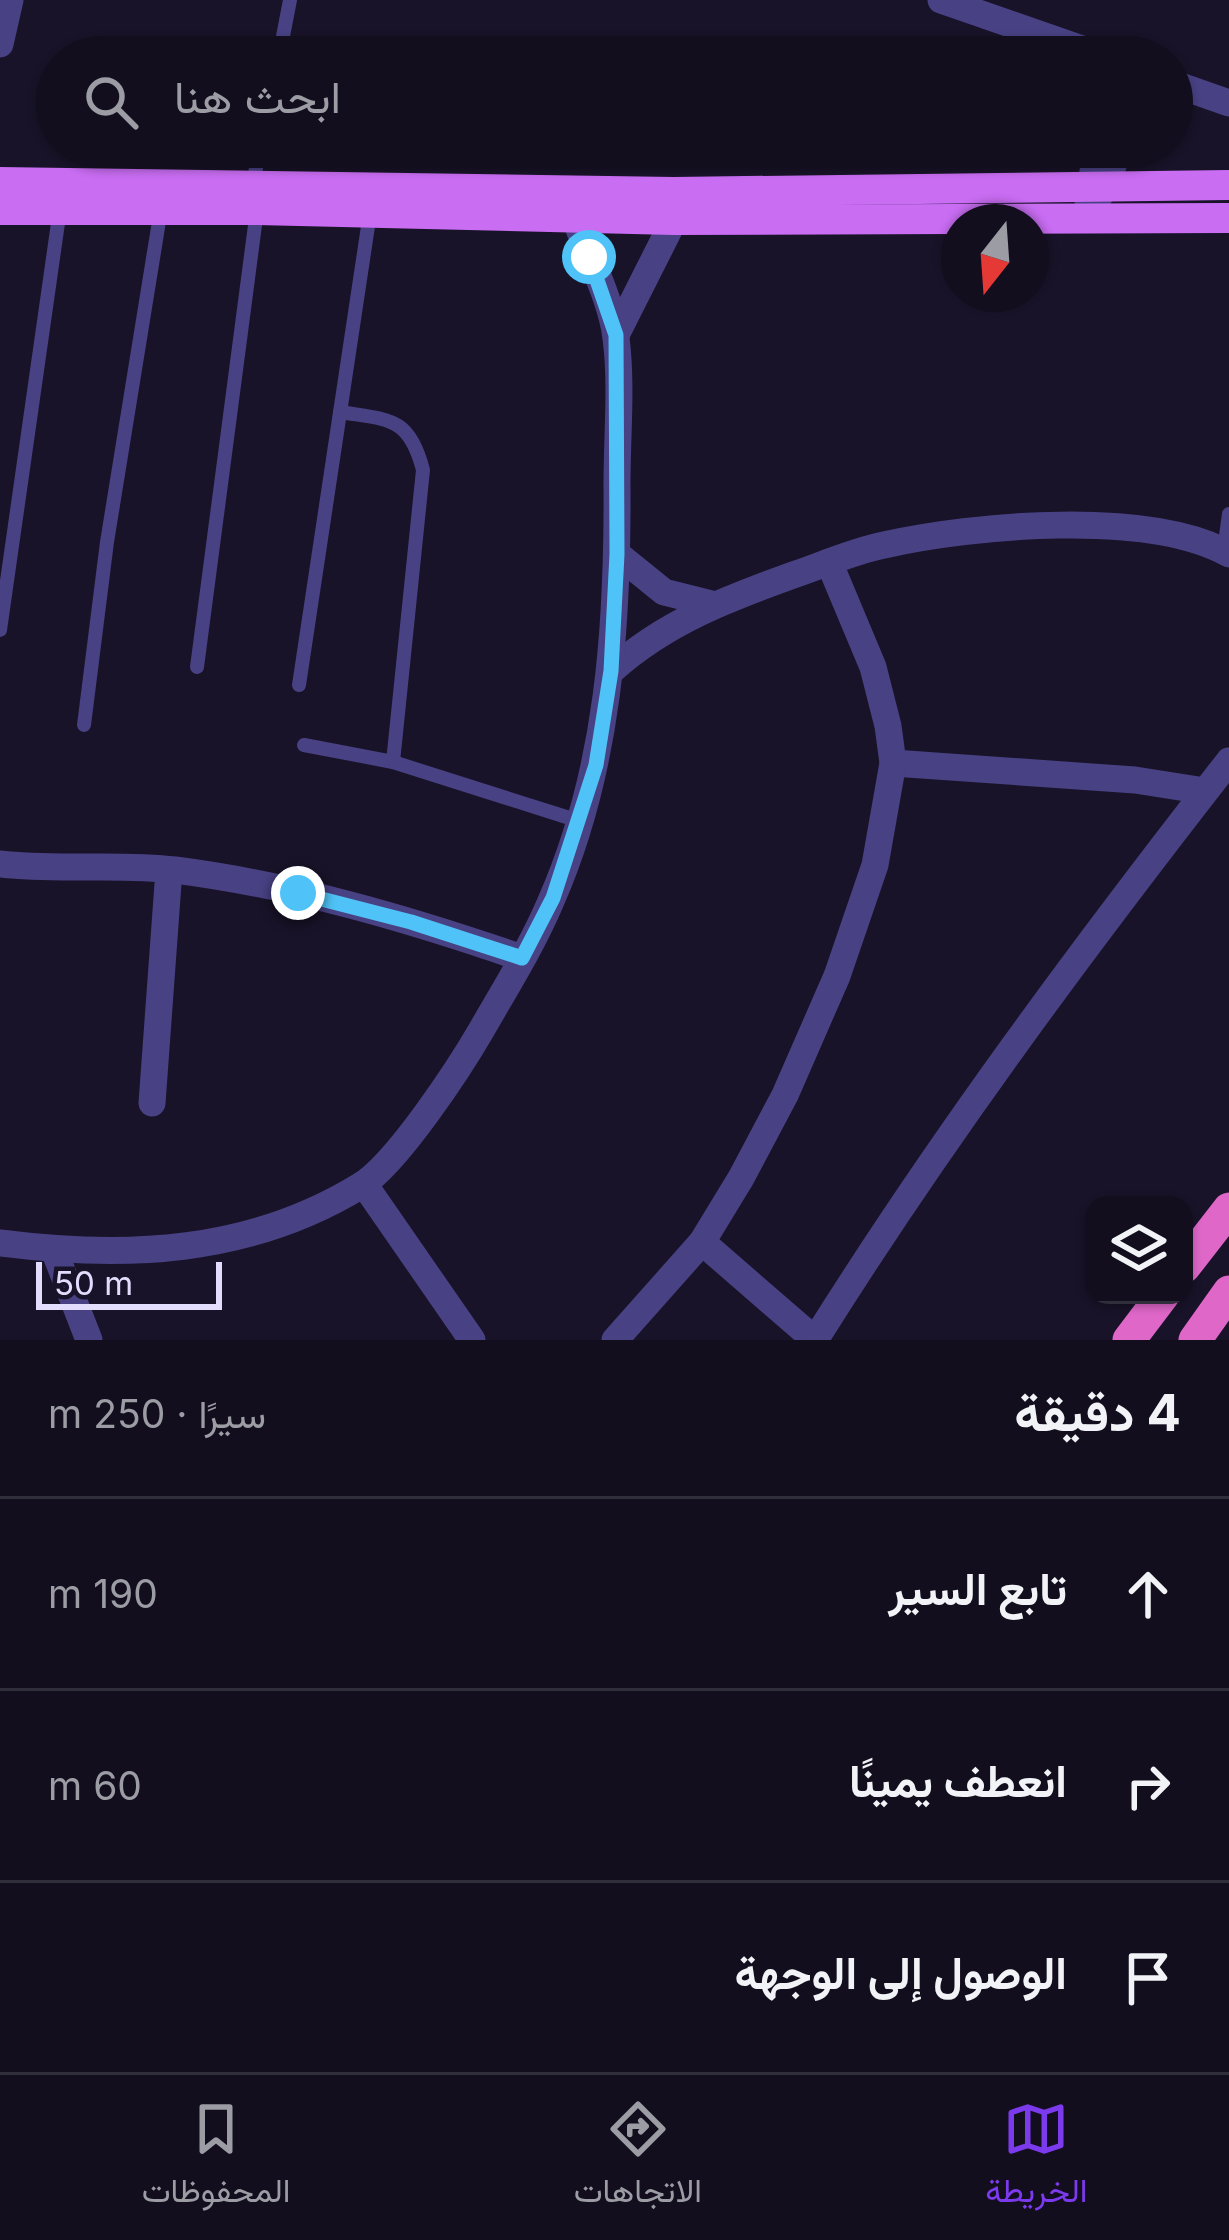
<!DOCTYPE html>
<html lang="ar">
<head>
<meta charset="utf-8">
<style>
	:root { --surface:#120e1e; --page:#1f1c2b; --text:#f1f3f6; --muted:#9c9ca4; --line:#312e3c; --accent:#7c3aed }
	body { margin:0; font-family:Inter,Vazirmatn,sans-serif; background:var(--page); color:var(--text); direction:rtl }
	.controls { position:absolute; right:36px; bottom:36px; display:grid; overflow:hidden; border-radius:24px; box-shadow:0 3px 9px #0004 }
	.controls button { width:108px; height:108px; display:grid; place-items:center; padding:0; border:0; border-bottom:3px solid var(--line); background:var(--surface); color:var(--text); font:60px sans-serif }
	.compass { position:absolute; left:941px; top:204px; width:108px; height:108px; border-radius:50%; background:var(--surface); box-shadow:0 3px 9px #0004; rotate:197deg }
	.scale { position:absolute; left:36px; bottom:30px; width:186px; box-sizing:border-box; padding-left:12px; border:6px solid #e2ddfc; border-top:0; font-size:33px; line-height:42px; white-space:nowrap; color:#e2ddfc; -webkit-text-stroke:9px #181328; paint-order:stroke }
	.stop { position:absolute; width:36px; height:36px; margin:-27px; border:9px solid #4fc3f7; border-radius:50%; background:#fff }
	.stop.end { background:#4fc3f7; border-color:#fff; box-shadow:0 3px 12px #0008 }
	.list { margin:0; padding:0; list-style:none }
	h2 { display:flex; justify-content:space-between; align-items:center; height:156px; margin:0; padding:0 48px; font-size:51px }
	h2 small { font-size:39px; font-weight:400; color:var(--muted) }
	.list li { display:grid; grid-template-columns:78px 1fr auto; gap:36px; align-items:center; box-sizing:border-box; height:192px; padding:0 48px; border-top:3px solid var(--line) }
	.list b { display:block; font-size:45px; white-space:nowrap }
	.list em { font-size:39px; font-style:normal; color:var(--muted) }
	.icon { flex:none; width:66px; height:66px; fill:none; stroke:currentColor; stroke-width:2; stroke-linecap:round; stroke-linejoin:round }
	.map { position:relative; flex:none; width:1229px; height:1340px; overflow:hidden; direction:ltr }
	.search { position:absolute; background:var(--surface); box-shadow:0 3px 9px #0004; left:36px; right:36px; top:36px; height:132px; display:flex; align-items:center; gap:30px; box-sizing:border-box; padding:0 42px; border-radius:66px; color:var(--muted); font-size:45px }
	.sheet { height:732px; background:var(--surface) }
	nav { display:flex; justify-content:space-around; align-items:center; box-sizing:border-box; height:168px; border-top:3px solid var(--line); background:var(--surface); font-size:33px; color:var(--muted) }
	nav a { display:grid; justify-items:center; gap:6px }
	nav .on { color:var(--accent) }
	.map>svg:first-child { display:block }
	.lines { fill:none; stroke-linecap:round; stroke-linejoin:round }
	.service { stroke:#484183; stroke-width:14 }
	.minor { stroke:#484183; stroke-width:27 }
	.primary { stroke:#c96df3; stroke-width:30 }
	.trunk { stroke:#de67c8; stroke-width:33 }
	.route { stroke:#4fc3f7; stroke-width:15 }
</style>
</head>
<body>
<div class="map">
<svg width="1229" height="1340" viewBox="0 0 1229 1340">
	<rect width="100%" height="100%" fill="#181328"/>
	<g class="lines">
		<g class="service">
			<path d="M279,57L290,0"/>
			<path d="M253,184L260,147"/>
			<path d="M340,412C389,420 409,416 423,470L393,762"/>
			<path d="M1224,550L1229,514"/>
			<path d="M0,630L60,209"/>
			<path d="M197,667L257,210"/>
			<path d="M299,685L370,213"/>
			<path d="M84,725L107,542L161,209"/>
			<path d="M304,745L393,762L579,821"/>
		</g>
		<g class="minor">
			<path d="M941,0L1105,57"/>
			<path d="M0,44L10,0"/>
			<path d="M1172,83L1229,103"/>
			<path d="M1088,202L1097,147"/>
			<path d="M1086,218L1105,187L1120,147"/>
			<path d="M616,335L674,220V203"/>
			<path d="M617,554L664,592L712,604"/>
			<path d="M611,671C665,622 729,598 796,574C825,564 854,551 884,545C973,525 1148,509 1229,554"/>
			<path d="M893,763L1135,780L1205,791"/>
			<path d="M0,864C58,871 117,863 175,870C293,885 409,919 522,958"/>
			<path d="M152,1103L169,870"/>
			<path d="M364,1184L472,1340"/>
			<path d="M702,1242L815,1340"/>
			<path d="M0,1243C125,1259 249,1254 360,1186C396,1165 460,1067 482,1029C506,987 532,946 551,901C609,769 618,626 617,483C617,436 622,384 616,338C612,301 587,253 575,218L573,200"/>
			<path d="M54,1250L89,1340"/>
			<path d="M615,1340L702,1242L741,1178L785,1095L837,976L875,865L893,763L888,726L873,667L829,562"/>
			<path d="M815,1340C941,1139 1083,948 1229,761"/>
		</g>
		<g class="primary">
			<path d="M0,182L674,192L1229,185"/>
			<path d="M0,210H257L674,220L1229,218"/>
		</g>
		<g class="trunk">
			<path d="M1184,1267L1229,1209"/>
			<path d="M1129,1340L1163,1295"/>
			<path d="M1195,1340L1229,1292"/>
		</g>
	</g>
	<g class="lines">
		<path class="route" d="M298,893L411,922L522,958L553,898L596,765L611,671L617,554L616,335L589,257"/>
	</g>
</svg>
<div class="controls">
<button><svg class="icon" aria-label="layers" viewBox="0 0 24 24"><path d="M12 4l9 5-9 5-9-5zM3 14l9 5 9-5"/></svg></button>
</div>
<svg class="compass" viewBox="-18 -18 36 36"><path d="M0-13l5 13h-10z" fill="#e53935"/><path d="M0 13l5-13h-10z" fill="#9c9ca4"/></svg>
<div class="scale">50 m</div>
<div class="stop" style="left:589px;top:257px"></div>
<div class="stop end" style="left:298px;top:893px"></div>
<div class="search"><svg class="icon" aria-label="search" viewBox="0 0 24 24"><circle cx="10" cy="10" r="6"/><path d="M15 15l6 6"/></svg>ابحث هنا</div>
</div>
<section class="sheet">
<h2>4 دقيقة<small>سيرًا · 250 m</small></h2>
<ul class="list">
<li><svg class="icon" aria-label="ahead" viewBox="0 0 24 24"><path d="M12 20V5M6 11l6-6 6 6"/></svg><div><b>تابع السير</b></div><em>190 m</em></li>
<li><svg class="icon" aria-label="right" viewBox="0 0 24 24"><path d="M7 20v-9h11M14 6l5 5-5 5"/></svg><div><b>انعطف يمينًا</b></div><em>60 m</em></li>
<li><svg class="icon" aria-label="arrive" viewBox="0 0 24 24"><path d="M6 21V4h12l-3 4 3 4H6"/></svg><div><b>الوصول إلى الوجهة</b></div></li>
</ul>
</section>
<nav>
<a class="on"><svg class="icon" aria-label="map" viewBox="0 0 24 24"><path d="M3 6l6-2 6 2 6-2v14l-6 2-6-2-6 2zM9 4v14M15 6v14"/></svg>الخريطة</a>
<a><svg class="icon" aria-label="directions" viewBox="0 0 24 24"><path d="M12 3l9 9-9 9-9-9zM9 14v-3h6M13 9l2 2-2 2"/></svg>الاتجاهات</a>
<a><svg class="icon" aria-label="saved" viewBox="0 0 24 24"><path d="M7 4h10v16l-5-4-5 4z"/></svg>المحفوظات</a>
</nav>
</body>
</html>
